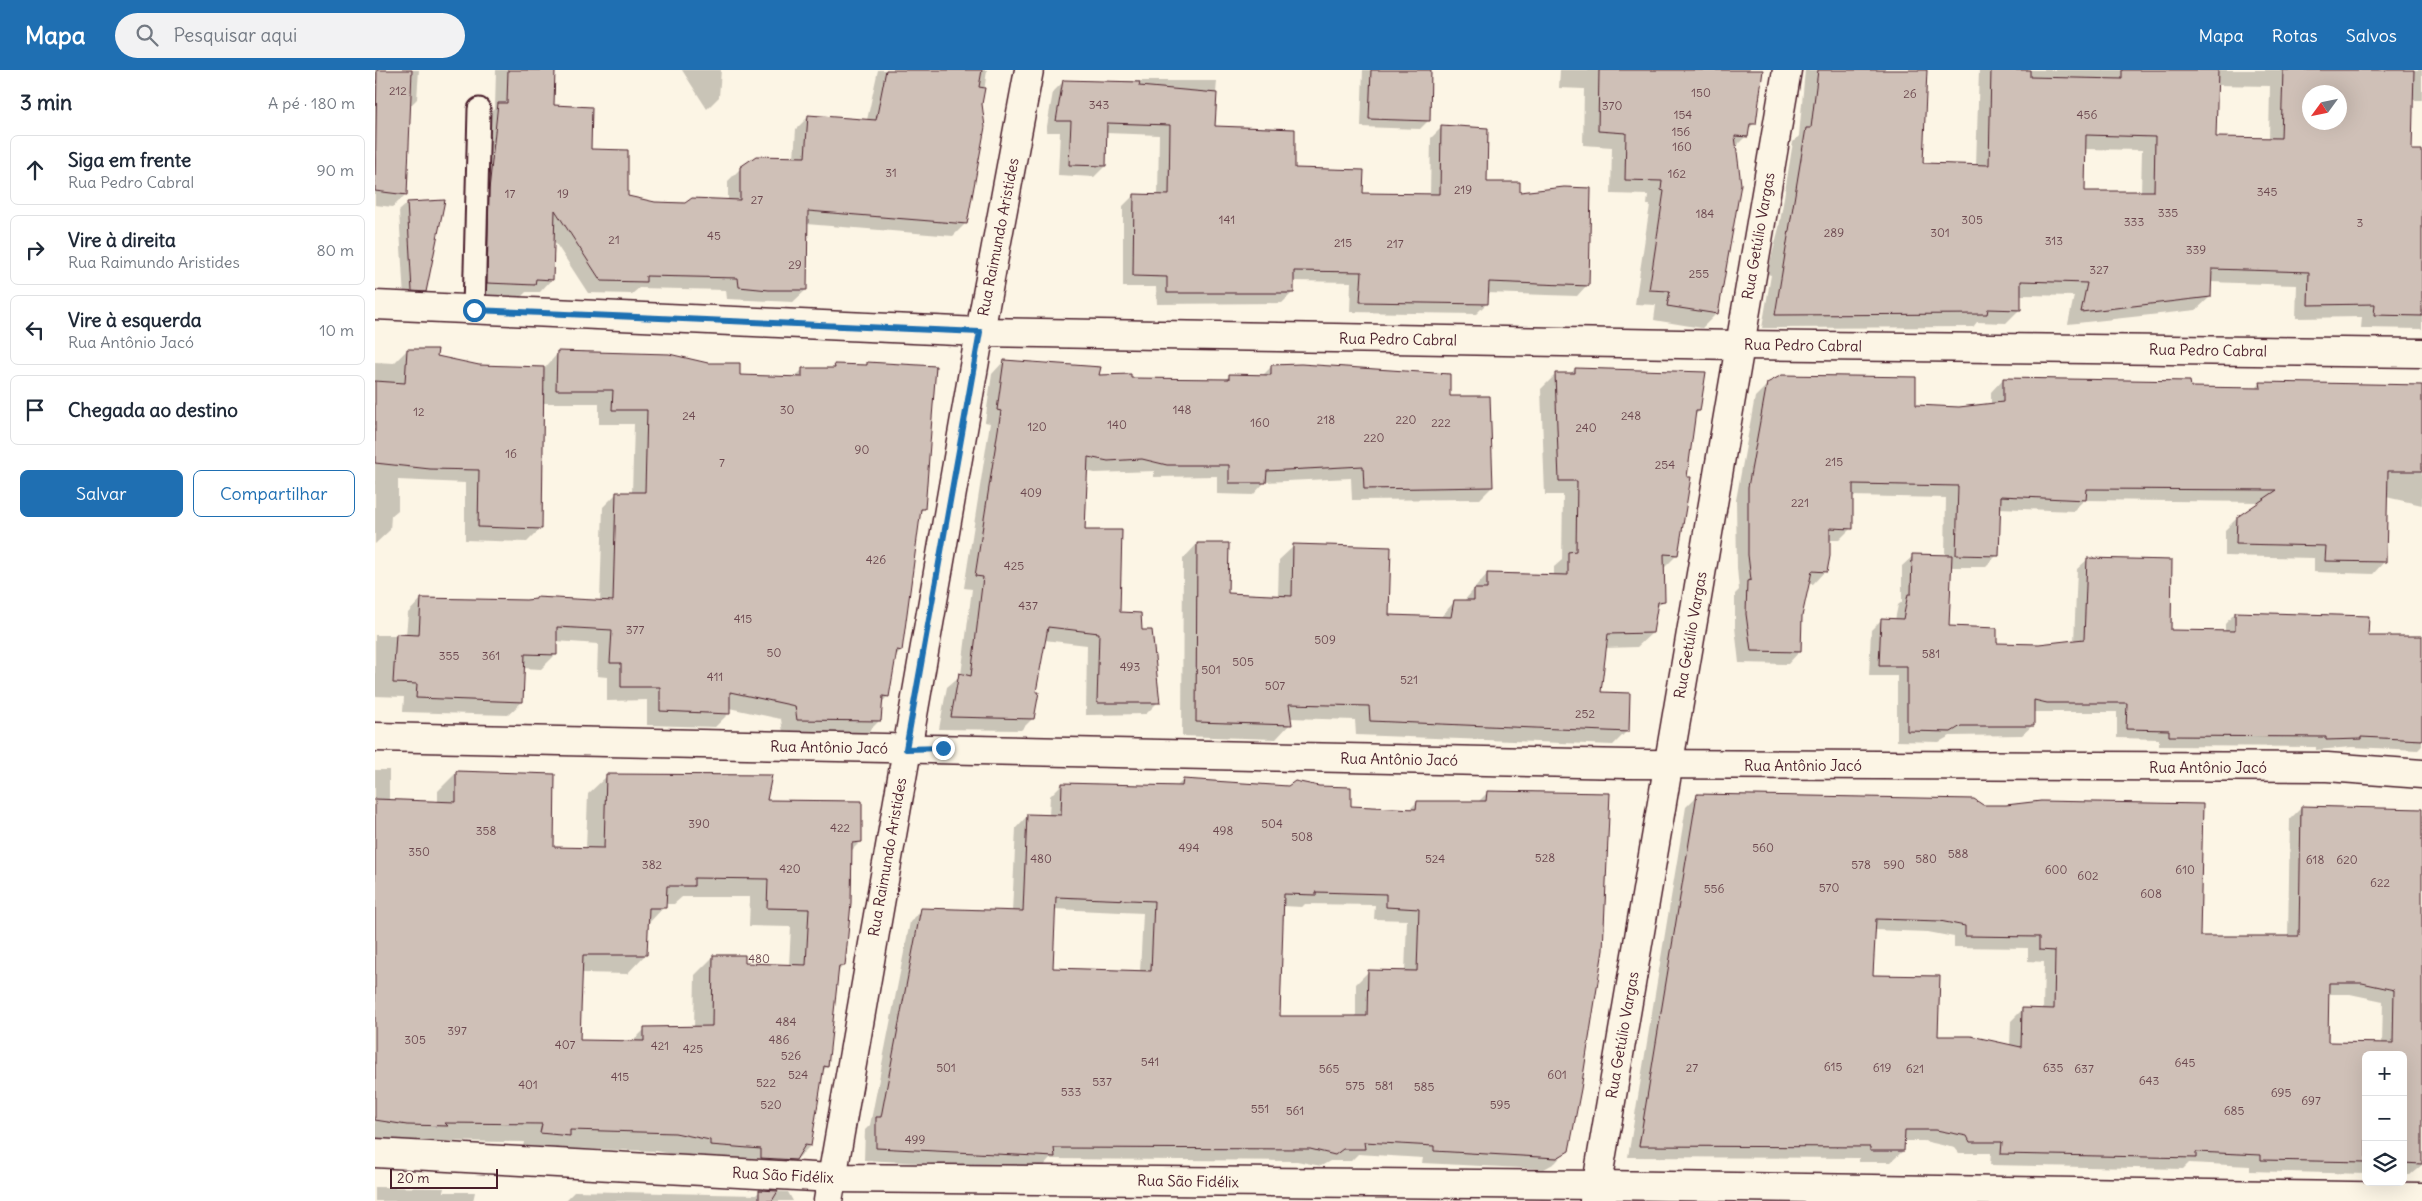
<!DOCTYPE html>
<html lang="pt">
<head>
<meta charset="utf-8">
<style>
	:root { --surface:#fff; --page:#f2f2f3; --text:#1f2937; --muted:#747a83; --line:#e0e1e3; --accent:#1f6fb2 }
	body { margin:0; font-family:Delius,sans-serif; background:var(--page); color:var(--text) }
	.controls { position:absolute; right:15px; bottom:15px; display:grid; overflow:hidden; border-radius:8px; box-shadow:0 5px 20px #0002 }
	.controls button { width:45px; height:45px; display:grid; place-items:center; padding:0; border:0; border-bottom:1px solid var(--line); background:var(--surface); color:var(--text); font:25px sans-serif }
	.compass { position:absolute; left:1927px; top:15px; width:45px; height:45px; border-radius:50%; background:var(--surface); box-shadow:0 5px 20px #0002; rotate:237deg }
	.scale { position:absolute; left:15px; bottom:12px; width:108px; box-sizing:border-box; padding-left:5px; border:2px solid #4a1f2b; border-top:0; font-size:14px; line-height:18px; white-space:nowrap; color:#4a1f2b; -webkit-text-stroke:4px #fcf5e5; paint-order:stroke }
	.stop { position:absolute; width:15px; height:15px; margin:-11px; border:4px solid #1f6fb2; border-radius:50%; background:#fff }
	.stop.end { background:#1f6fb2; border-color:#fff; box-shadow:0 1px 5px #0008 }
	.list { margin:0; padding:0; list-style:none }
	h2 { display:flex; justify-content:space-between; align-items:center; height:65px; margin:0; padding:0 20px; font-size:21px }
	h2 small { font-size:16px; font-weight:400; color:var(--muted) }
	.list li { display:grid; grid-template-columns:32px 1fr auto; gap:15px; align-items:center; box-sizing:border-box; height:70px; margin:0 10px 10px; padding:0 10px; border:1px solid var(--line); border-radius:8px }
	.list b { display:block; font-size:19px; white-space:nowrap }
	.list p { margin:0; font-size:16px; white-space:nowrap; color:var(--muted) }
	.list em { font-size:16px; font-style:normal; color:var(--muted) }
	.actions { display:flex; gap:10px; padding:15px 20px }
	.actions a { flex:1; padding:11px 0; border:1px solid var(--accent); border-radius:8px; text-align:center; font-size:18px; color:var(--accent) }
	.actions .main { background:var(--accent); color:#fff }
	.icon { flex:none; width:28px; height:28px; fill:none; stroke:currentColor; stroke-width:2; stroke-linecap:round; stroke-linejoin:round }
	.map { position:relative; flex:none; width:2047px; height:1131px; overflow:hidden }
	header { display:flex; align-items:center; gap:30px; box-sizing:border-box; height:70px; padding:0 25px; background:var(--accent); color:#fff }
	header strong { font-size:24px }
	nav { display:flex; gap:28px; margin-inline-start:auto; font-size:18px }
	.search { width:350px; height:45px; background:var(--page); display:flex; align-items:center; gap:12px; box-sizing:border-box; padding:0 18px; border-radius:28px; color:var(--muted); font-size:19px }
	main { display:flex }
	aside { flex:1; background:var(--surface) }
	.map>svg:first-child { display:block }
	.shadow { fill:#0003; fill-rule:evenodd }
	.building { fill:#cfc0b7; stroke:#4a1f2b; fill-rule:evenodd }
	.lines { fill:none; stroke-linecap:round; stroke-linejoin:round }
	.service-casing { stroke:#4a1f2b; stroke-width:25 }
	.minor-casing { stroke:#4a1f2b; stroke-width:31 }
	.service { stroke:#fcf5e5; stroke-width:21 }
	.minor { stroke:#fcf5e5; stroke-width:28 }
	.route { stroke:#1f6fb2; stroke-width:6 }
	.labels { text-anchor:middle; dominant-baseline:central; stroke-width:4; stroke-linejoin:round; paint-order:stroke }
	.number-label { font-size:12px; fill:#6b474e }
	.street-label { font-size:15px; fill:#4a1f2b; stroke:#fcf5e5 }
</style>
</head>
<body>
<header>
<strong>Mapa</strong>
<div class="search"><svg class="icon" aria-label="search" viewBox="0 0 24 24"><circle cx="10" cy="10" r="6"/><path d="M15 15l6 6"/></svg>Pesquisar aqui</div>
<nav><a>Mapa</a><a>Rotas</a><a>Salvos</a></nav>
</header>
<main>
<aside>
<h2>3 min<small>A pé · 180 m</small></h2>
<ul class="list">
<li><svg class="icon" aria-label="ahead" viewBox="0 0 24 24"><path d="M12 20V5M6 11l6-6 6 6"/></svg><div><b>Siga em frente</b><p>Rua Pedro Cabral</p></div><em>90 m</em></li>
<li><svg class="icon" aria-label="right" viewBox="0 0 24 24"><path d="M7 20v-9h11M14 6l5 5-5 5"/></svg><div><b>Vire à direita</b><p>Rua Raimundo Aristides</p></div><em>80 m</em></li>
<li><svg class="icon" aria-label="left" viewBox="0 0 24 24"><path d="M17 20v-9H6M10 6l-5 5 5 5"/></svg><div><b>Vire à esquerda</b><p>Rua Antônio Jacó</p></div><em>10 m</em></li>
<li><svg class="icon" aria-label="arrive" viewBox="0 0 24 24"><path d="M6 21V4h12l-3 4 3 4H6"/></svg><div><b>Chegada ao destino</b></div></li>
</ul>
<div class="actions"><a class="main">Salvar</a><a>Compartilhar</a></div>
</aside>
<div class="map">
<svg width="2047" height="1131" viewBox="0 0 2047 1131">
	<rect width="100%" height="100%" fill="#fcf5e5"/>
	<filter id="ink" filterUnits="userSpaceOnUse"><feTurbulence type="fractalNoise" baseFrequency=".02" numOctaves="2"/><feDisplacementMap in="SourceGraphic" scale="10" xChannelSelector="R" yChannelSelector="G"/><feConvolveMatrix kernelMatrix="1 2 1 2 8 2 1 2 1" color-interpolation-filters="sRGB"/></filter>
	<g filter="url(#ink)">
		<g class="shadow">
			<path d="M0,0H44L42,29L33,38L30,125L18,137L0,135Z"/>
			<path d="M121,0H179L177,36L252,127L284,133L311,134L353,131V111L366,98L419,88L421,59L434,46L492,50L503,0H612L591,153L578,166L431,154V220L418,232L352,229L351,220L264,218L257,224L213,223L178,169L177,209L165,222H151L146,227L100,225L111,47L120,38Z"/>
			<path d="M307,0H346L344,27L332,39Z"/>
			<path d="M988,0H1054V50L1045,59L986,57Z"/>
			<path d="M1185,0H1386L1379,53L1373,60L1371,66L1360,77L1342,243L1327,258L1279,250L1281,235L1260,234L1275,135H1272L1273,125L1236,124L1237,77L1208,75L1209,19L1184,18Z"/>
			<path d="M1430,0H1551L1547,95L1601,96L1604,0H2047V30H2037L2035,81H2047V259L1986,258L1987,247L1921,248L1922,215L1835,212V227L1821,240L1693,254L1699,226L1645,225L1644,240L1631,253L1602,252L1598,257L1387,258L1396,205L1392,204L1404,158L1418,72L1424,66ZM1841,15L1895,16L1894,69H1840ZM1934,22H1964V52H1934ZM1709,79L1767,80L1766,123L1708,122Z"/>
			<path d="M689,11H842L838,58L919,100L987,124L1055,125L1056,68L1067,57L1110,113L1144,124L1212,215L1202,226L1112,223V233L1101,244L975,242L976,212L918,211V222L907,233L782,234L781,217H748V136L759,125L783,126L784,65L731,63L730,96L719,107L683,105L685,62H671L678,22Z"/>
			<path d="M33,133L50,221L41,230L29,229L24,141Z"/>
			<path d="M32,280L104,297L169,299L183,283L364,306L419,308L428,299L456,300L460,296H490L492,294L549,438L544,443L526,580L520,586L513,626L506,633L504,651L490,665L408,663L406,649L354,638V643L340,657L272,655V630L232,631V607L222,606L223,574L181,571L180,585L166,599L148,598L147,632L133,645L28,642L29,627L0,626V565H31L33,543L46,529L159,531L162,528L225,531L228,437L242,423H257L259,354H224V333H167L166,458L152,472L90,470V413L23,410V440L16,446L15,460L0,474V292L19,293Z"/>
			<path d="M629,291L722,307L755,310H850L855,305L887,306L897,296L1074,328L1117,417L1105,429L977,430L976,408L890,412L878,425L842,424V406L779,407V401L720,403L711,401L709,461L744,544L765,562L783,632L771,644L711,645L712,575L669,570L660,623L658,648L646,660L564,659L572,617L586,605L597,519L589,518L615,353L610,352L617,304Z"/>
			<path d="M1200,299L1324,341L1319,346L1302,485L1288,499V531L1280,539L1277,563L1262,577L1230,578L1224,624L1252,661L1238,675L981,665L980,650L915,648V654L901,669L807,666L808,489L822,474L852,524L903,527L904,490L919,476L1013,546L1065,548L1080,531H1089L1112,504L1179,506V497L1187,490L1188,425H1170L1166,319L1181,304H1195Z"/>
			<path d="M1628,309L1814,318L1880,319L1885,314L2047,316V435L2011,427L2010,491L1998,504L1939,502V488L1850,486V460L1862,448L1887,432L1709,430L1698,441L1624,438L1622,485L1610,497H1575L1572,558L1620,574L1664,576L1699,572L1702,499L1713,489L1795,562H1850V554L1860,543L1992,567H2047V676L2043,680L1977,677L1941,680V677L1784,676V669L1742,668V642H1658V655L1647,665L1575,666L1564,672L1522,671V606H1494L1496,560L1506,550H1520L1523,535L1527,532V496L1538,486H1570L1571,428L1476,426V458L1464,470H1454L1450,501L1438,514L1433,513L1426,545L1425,581L1413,594L1364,593L1360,557V524L1364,520L1362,498L1361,430L1380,327L1393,314L1540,337L1584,338L1616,334V322Z"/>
			<path d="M0,700H14V731L63,732V721L82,702L177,778L211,779L213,724L232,706L390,731L485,772L476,781L468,896L462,902L452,997L447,1001L435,1076L417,1094L317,1088L281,1081L181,1078L175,1084L147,1082L149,1072L57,1071L53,1075L0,1072ZM307,827H375L374,856L416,857L414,896L369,894L339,886L320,905L319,958L270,959L257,972L204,971L206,903L252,904L270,885L272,855L289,837L290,834H299Z"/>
			<path d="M808,710L974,737L1034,740L1042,732H1103L1113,722L1192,1080L1180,1093L1169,1099L1047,1093L1048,1088L983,1084L976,1091H955L946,1096L922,1091L675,1089L666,1099L489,1090L490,1060L495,1055L535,852L547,840L637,842L641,758L653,745L674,746L675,726L687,714L801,717ZM930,834L1000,835L999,849L1032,850L1030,902L994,901L981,914V947H904L908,836L927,837ZM679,839L768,843L765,902L677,899Z"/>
			<path d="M1323,725L1824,868H1913L1915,749L1926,738L2047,740V1095L2035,1105H2028V985H1991V1104L1875,1101V1096L1814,1093L1808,1099L1615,1095L1616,1083H1584L1580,1078L1549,1071H1528V1081L1516,1092H1484V1088L1253,1087L1311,737ZM1499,860L1553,862L1579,867V877L1653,878V891L1669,892L1668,940L1648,939L1636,951L1635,976L1562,967L1496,906ZM1952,924H1975L2008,931L2007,974L1952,973Z"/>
			<path d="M0,1117L69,1118L68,1122H100L98,1131H0Z"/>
			<path d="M200,1121L381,1125L385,1121L413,1122L418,1131H190Z"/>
		</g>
		<g class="building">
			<path d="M2,0H37L32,125L0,121Z"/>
			<path d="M133,0H180L179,35L217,37L216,79L253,80V126L280,132L310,133L317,128L365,130V97L381,86L430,87L433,45L501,50L511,0H607L604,17L610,18L607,34L610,57L592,154L433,141L432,220H394L364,217L363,208L271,206V212L226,211L180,140L178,210L161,209L160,215L112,213L114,120L123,33H132Z"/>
			<path d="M996,0H1056L1055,51L994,49Z"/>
			<path d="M1224,0H1388L1381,54H1375L1373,67L1360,66L1366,114L1343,244L1292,236L1295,221L1274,220L1289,121L1286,120L1287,111L1250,110L1251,63L1223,61Z"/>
			<path d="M1443,0H1552L1548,93L1614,95L1616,0H1655V7L1747,9V0H1843L1841,67L1906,68L1908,0H2039L2037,80H2047V246L1999,245L2000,234L1933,235L1934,202L1837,199L1836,227L1706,242L1712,213L1646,211V240L1613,239L1612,244L1400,245L1431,58H1436ZM1934,22H1964V52H1934ZM1711,65L1780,67L1779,121H1710Z"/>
			<path d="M688,10L765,12L764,16L842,23L840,56L920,59V98L989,100L988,123L1065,124L1066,55L1113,58L1112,112H1145V122L1189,117L1216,118L1214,216L1114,212L1113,234L985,232L987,202L919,201V223H792V207L758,206L759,124L794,125L795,55L732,53L731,96L694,95L696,51H681Z"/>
			<path d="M70,130L51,222L37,221L32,132Z"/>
			<path d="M32,279H63L62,286L104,295L169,297L167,459L103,457L104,400L55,399L0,393V311L30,313Z"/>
			<path d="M182,281L294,284L333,293H365V305L427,307V298H460L459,294L492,295V292L561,296L550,439H546L527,581L522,580L514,627L508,626L506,651L422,650L420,636L355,622V644L285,641V617H246V593H235L237,560L182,557V585L150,584L148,632L41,628L42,614L18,613L21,564L44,565L46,528L151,530L161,529V527L238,531L241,422H270L272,340H237L238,320H181Z"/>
			<path d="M629,290L726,297L724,305L756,304V308L854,309V304L896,305V295L926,294L1075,304V326H1115L1118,417L989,419L988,396L892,401L891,413H854V395H792L767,389L733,391L713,387L710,460H747L745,542L766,543L767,560H777L785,633H722L724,563L673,557L661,622H664L659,649L576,647L584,603L596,606L608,507L600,506L626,341L622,340Z"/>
			<path d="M1200,298L1331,302L1325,341H1321L1312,407H1316L1303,485L1289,484L1290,531L1283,532L1278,563L1233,564L1226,622L1255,623L1254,662L995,651L994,636L914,634L917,655L821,652L822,473H854L853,523L917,526L918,474L1016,477L1014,545L1076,547L1079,530H1099V519H1112V503L1193,505V482L1201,481L1202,411H1184L1180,303H1200Z"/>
			<path d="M1407,305L1541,307V335L1584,337L1628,332V308L1815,311L1816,317L1886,318L1885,312L2047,315V401H2013L2011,492L1950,491L1951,476L1861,474L1862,447L1902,420L1712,419L1711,430L1626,426L1624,486L1581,485L1583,416L1478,414V459L1455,458V486L1452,502L1437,501L1427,546L1426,582L1376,581L1371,544L1372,511L1376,510L1373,485V417L1392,313Z"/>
			<path d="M1537,484L1577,485L1574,556L1622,558V573L1664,574L1709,569L1712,488L1797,490L1796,560L1860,561V542L1994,546L1993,566H2047V670L1986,667V669L1951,670V667L1794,666V660L1751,659L1752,633H1672L1659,630V656H1586L1576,662L1532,661V596H1504L1506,548L1528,549L1533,524H1536Z"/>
			<path d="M81,701L180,704L179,777L229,778L231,704L397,705L392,730L487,731V772L477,773L476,833L470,896H464L453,997L449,996L436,1076L430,1075L421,1090L386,1088V1079L335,1075V1070L300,1063L195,1060V1066L165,1063L167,1054L70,1053L73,1056L32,1055L0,1050V729L81,732ZM319,808L393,809L392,838L434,839L431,895L370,893V885H338L337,956L269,957V971L205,970L208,885H272L274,838H291L292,816H319Z"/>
			<path d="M808,709L913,716L920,711L944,716L976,717V736L1041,739L1042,731H1111L1112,721L1235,723L1228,880L1206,1019L1194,1081L1182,1088L1059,1081V1076L989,1072L990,1079H968L960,1085L935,1079L679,1078L680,1087L501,1078V1047H506L546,838L648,841L652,744L686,745L687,713L807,716ZM941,822L1011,824V837L1044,839L1042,901L993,900L992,946H905L909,824L941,825ZM681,827L779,831L776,901L678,898Z"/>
			<path d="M1322,724L1599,729L1608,735H1631L1666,731L1828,734L1825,866H1924L1926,736L2047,739V1094L2028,1093V985H1991V1092L1886,1090V1085L1821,1082V1088L1626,1084L1627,1072H1595L1592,1066L1561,1060H1530L1529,1081H1495V1077L1264,1076ZM1501,849L1565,851L1590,856V866L1664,867V880L1680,881L1679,939L1647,938L1646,977L1596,966H1563L1565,906L1498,905ZM1954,913H1987L2019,920L2018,973L1953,972Z"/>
			<path d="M384,1120L403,1121L397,1131H384Z"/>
		</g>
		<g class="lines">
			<g class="service-casing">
				<path id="service" d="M99,240L104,39"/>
			</g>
			<g class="minor-casing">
				<g id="minor">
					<path d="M0,235L605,262L1364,275L2047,283"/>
					<path d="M0,667L1253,694L1952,697L2047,704"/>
					<path d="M0,1083L457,1108L1222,1115L2047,1127"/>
					<path d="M453,1131L605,262L654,0"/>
					<path d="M1219,1131L1412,0"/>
				</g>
			</g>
			<use href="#service" class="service"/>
			<use href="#minor" class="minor"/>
		</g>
	</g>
	<g class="lines" filter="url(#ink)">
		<path class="route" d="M99,240L605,262L531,679L568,678"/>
	</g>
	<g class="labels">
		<g class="number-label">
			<text x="23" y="20">212</text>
			<text x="1326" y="22">150</text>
			<text x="1535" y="23">26</text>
			<text x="724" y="34">343</text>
			<text x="1237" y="35">370</text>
			<text x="1308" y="44">154</text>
			<text x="1712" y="44">456</text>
			<text x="1306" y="61">156</text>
			<text x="1307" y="76">160</text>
			<text x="516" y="102">31</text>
			<text x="1302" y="103">162</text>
			<text x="1088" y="119">219</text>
			<text x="1892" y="121">345</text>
			<text x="135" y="123">17</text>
			<text x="188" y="123">19</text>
			<text x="382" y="129">27</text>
			<text x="1793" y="142">335</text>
			<text x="1330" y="143">184</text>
			<text x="852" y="149">141</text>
			<text x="1597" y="149">305</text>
			<text x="1759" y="151">333</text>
			<text x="1985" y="152">3</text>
			<text x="1459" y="162">289</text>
			<text x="1565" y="162">301</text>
			<text x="339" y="165">45</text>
			<text x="239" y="169">21</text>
			<text x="1679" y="170">313</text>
			<text x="968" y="172">215</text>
			<text x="1020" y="173">217</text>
			<text x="1821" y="179">339</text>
			<text x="420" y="194">29</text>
			<text x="1724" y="199">327</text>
			<text x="1324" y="203">255</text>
			<text x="412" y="339">30</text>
			<text x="807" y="339">148</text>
			<text x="44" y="341">12</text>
			<text x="314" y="345">24</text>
			<text x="1256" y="345">248</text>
			<text x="951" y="349">218</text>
			<text x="1031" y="349">220</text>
			<text x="885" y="352">160</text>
			<text x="1066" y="352">222</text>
			<text x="742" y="354">140</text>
			<text x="662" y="356">120</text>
			<text x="1211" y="357">240</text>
			<text x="999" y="367">220</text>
			<text x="487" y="379">90</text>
			<text x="136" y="383">16</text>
			<text x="1459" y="391">215</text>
			<text x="347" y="392">7</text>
			<text x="1290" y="394">254</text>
			<text x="656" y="422">409</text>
			<text x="1425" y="432">221</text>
			<text x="501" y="489">426</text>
			<text x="639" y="495">425</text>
			<text x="653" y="535">437</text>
			<text x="368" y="548">415</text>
			<text x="260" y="559">377</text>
			<text x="950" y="569">509</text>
			<text x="399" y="582">50</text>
			<text x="1556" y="583">581</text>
			<text x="74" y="585">355</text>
			<text x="116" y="585">361</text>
			<text x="868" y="591">505</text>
			<text x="755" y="596">493</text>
			<text x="836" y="599">501</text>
			<text x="340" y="606">411</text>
			<text x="1034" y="609">521</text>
			<text x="900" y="615">507</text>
			<text x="1210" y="643">252</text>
			<text x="324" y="753">390</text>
			<text x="897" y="753">504</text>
			<text x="465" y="757">422</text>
			<text x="111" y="760">358</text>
			<text x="848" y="760">498</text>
			<text x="927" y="766">508</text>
			<text x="814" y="777">494</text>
			<text x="1388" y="777">560</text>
			<text x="44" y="781">350</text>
			<text x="1583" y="783">588</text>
			<text x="1170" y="787">528</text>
			<text x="666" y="788">480</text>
			<text x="1060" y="788">524</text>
			<text x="1551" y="788">580</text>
			<text x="1940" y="789">618</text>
			<text x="1972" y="789">620</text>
			<text x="277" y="794">382</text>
			<text x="1486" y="794">578</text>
			<text x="1519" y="794">590</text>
			<text x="415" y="798">420</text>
			<text x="1681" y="799">600</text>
			<text x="1810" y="799">610</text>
			<text x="1713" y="805">602</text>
			<text x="2005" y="812">622</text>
			<text x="1454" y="817">570</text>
			<text x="1339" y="818">556</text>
			<text x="1776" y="823">608</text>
			<text x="384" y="888">480</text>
			<text x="411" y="951">484</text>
			<text x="82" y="960">397</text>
			<text x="40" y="969">305</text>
			<text x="404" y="969">486</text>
			<text x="190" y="974">407</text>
			<text x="285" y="975">421</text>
			<text x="318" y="978">425</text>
			<text x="416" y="985">526</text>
			<text x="775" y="991">541</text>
			<text x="1810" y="992">645</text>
			<text x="1458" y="996">615</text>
			<text x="571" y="997">501</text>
			<text x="1317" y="997">27</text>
			<text x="1507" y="997">619</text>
			<text x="1678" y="997">635</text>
			<text x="954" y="998">565</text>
			<text x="1540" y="998">621</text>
			<text x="1709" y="998">637</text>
			<text x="423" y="1004">524</text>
			<text x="1182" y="1004">601</text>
			<text x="245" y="1006">415</text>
			<text x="1774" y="1010">643</text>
			<text x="727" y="1011">537</text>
			<text x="391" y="1012">522</text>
			<text x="153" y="1014">401</text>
			<text x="980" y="1015">575</text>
			<text x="1009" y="1015">581</text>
			<text x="1049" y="1016">585</text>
			<text x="696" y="1021">533</text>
			<text x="1906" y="1022">695</text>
			<text x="1936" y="1030">697</text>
			<text x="396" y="1034">520</text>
			<text x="1125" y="1034">595</text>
			<text x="885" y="1038">551</text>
			<text x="920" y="1040">561</text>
			<text x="1859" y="1040">685</text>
			<text x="540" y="1069">499</text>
		</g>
		<g class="street-label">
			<text transform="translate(1383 166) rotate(-80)">Rua Getúlio Vargas</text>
			<text transform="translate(623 167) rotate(-79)">Rua Raimundo Aristides</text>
			<text transform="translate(1023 269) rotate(1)">Rua Pedro Cabral</text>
			<text transform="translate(1428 275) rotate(1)">Rua Pedro Cabral</text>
			<text transform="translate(1833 280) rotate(1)">Rua Pedro Cabral</text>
			<text transform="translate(1315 565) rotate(-80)">Rua Getúlio Vargas</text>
			<text transform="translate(454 677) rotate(1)">Rua Antônio Jacó</text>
			<text transform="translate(1024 689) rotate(1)">Rua Antônio Jacó</text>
			<text x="1428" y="695">Rua Antônio Jacó</text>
			<text x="1833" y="697">Rua Antônio Jacó</text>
			<text transform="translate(512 787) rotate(-80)">Rua Raimundo Aristides</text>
			<text transform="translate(1247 965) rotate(-80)">Rua Getúlio Vargas</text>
			<text transform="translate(408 1105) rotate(3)">Rua São Fidélix</text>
			<text transform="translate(813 1111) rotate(1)">Rua São Fidélix</text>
		</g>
	</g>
</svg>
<div class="controls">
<button>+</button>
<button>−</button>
<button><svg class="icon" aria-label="layers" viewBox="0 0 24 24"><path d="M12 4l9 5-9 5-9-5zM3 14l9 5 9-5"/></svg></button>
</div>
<svg class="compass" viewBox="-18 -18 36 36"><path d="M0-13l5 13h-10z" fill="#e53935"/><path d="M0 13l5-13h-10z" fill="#747a83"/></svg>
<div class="scale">20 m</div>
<div class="stop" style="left:99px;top:240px"></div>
<div class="stop end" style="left:568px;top:678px"></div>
</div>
</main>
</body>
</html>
